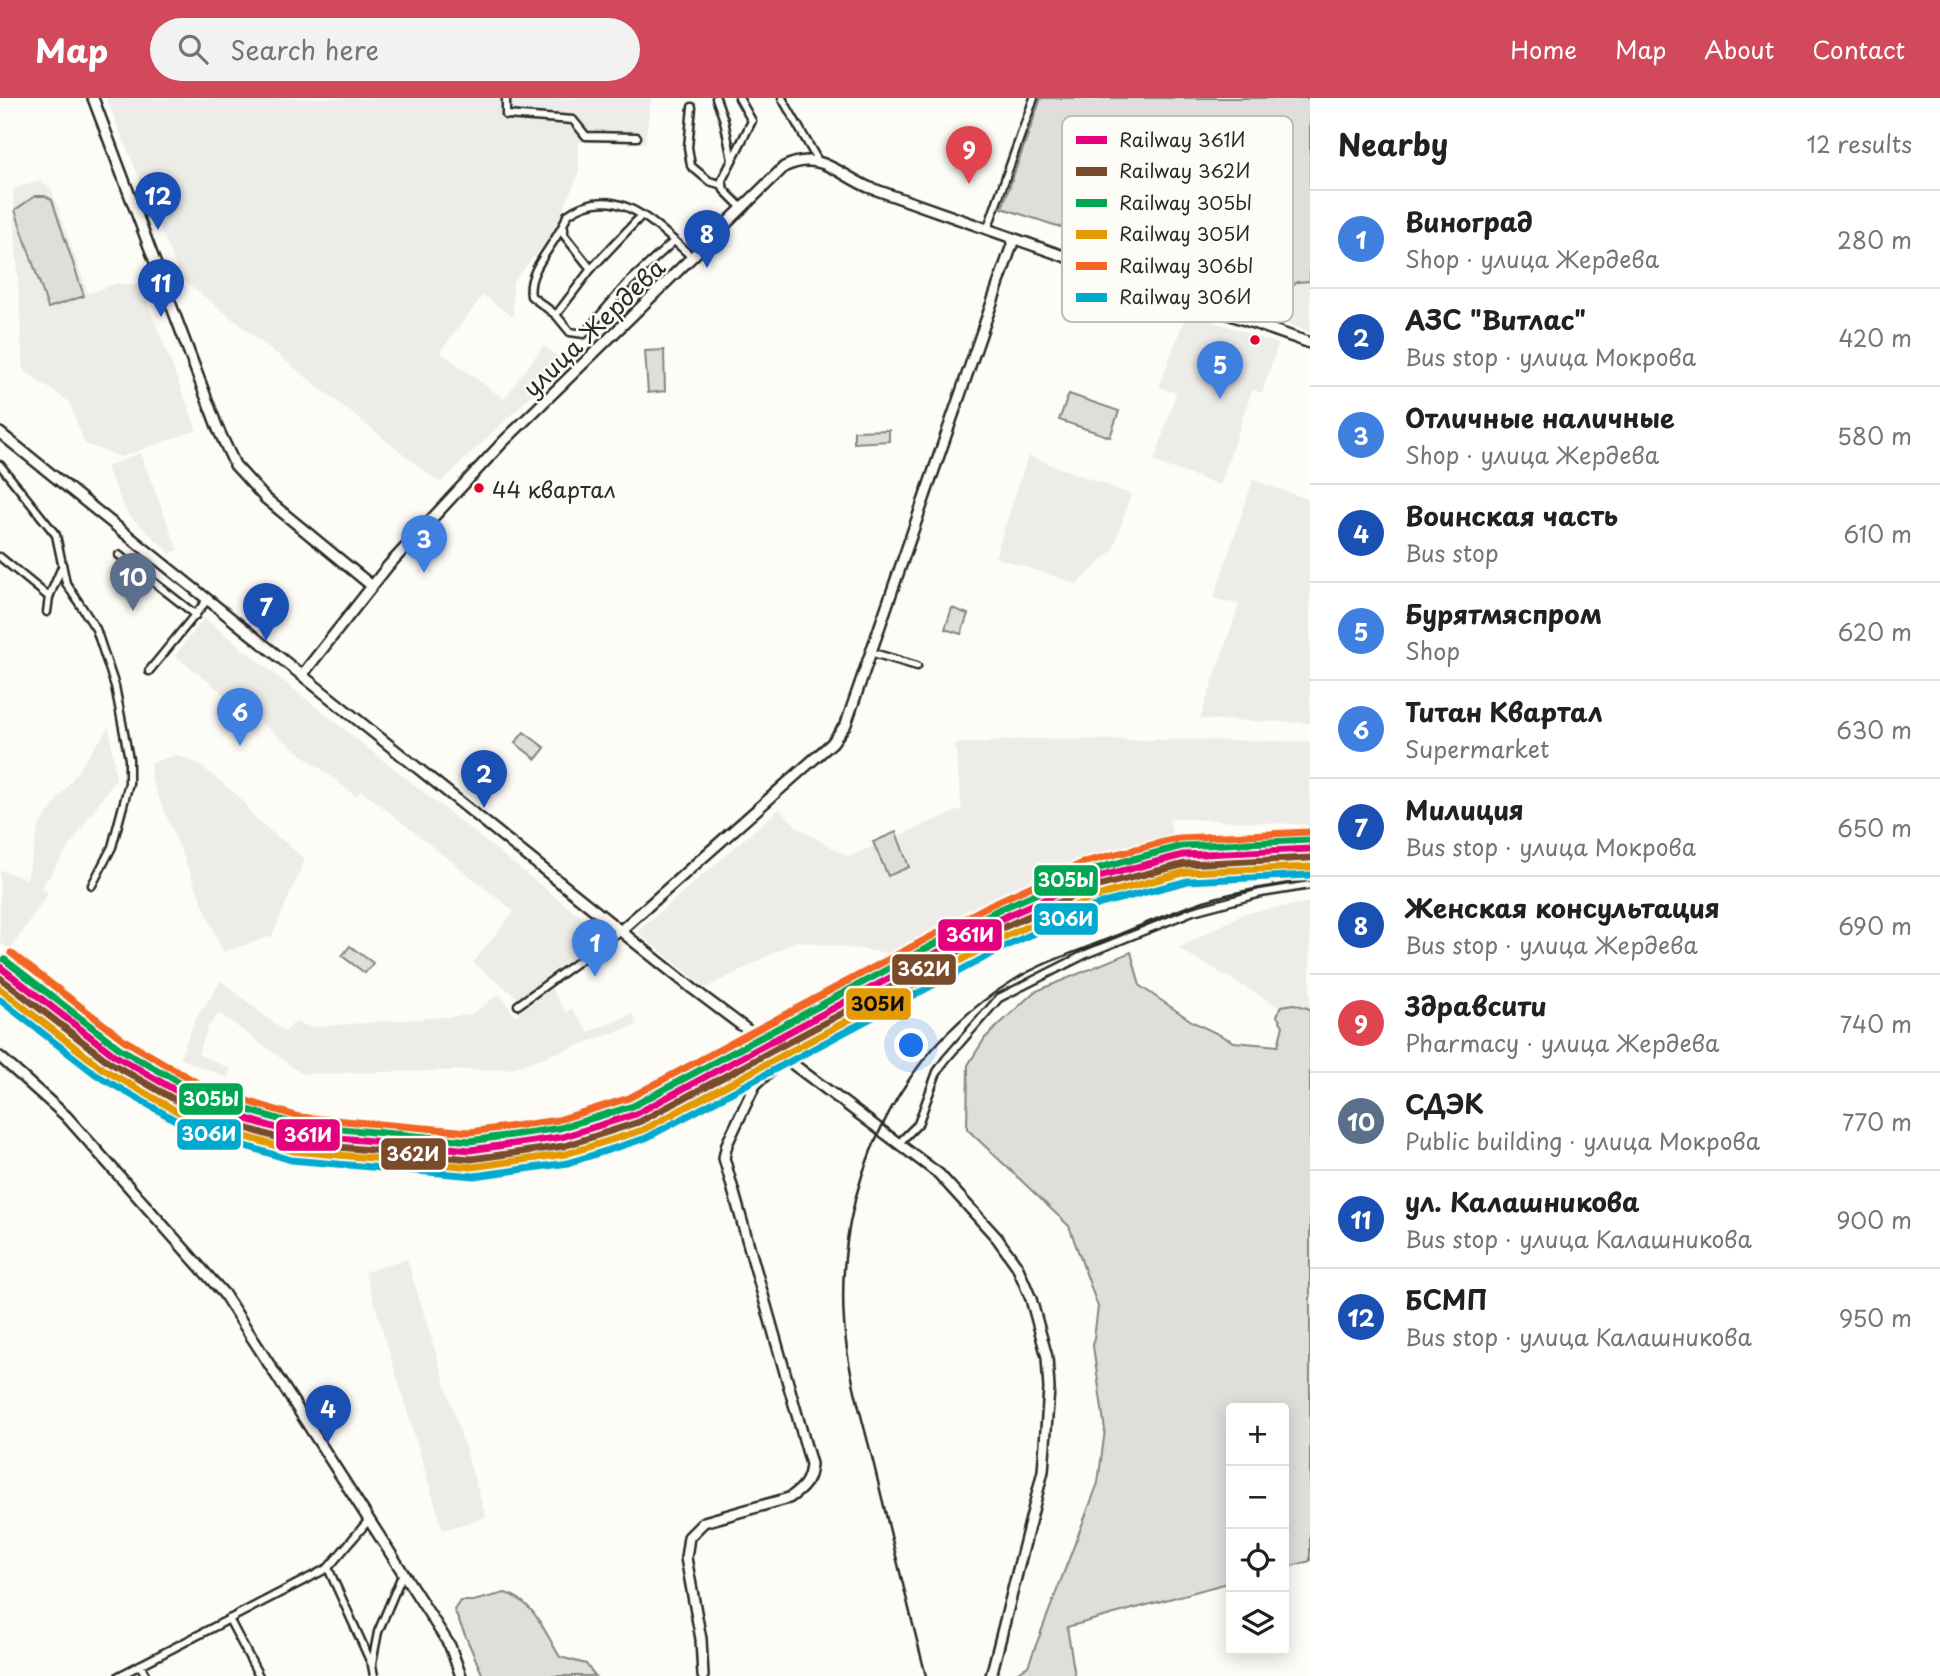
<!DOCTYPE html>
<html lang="en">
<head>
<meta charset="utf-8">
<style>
	:root { --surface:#fff; --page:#f2f2f2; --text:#202124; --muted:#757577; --line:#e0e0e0; --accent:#d1495b }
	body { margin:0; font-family:"Playpen Sans",sans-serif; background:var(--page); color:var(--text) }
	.controls { position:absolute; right:21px; bottom:21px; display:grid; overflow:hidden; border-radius:7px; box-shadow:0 4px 18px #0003 }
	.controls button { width:63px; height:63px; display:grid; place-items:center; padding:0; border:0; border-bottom:2px solid var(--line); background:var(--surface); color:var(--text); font:35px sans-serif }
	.you { position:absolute; left:912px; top:948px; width:24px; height:24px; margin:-18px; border:5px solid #fff; border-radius:50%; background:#1a73e8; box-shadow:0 0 0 10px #1a73e833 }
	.badge { display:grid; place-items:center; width:46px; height:46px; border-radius:50%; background:var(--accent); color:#fff; font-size:23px; font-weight:700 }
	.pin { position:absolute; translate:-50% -58px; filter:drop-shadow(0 2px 4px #0008) }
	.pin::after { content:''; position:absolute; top:37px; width:24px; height:21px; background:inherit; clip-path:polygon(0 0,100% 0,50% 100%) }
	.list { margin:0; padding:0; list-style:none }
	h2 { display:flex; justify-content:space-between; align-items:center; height:91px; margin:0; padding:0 28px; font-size:30px }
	h2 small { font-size:23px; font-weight:400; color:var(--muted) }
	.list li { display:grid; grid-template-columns:46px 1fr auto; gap:21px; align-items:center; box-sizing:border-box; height:98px; padding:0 28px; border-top:2px solid var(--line) }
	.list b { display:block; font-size:26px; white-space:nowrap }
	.list p { margin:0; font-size:23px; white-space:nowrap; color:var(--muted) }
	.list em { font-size:23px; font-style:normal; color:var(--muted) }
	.icon { flex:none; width:38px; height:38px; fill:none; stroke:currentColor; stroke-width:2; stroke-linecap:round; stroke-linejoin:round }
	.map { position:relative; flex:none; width:1310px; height:1578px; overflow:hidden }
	header { display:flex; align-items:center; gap:42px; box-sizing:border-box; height:98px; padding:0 35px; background:var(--accent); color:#fff }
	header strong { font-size:33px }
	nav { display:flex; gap:38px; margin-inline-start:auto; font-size:24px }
	.search { width:490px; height:63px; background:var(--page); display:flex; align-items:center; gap:18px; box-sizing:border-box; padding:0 24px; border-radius:38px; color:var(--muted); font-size:26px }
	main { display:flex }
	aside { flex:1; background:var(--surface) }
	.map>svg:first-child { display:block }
	.built { fill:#edece8 }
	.green { fill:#dfdeda; stroke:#858482; stroke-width:2 }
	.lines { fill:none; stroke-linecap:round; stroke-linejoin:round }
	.street-casing { stroke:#2b2b2b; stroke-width:11 }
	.secondary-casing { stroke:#2b2b2b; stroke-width:14 }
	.street { stroke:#fdfcf7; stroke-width:6 }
	.secondary { stroke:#fdfcf7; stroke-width:9 }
	.rail { stroke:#2b2b2b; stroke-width:2.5 }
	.rail-1-casing { stroke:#fdfcf7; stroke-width:12 }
	.rail-2-casing { stroke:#fdfcf7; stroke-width:12 }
	.rail-3-casing { stroke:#fdfcf7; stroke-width:12 }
	.rail-4-casing { stroke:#fdfcf7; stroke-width:12 }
	.rail-5-casing { stroke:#fdfcf7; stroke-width:12 }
	.rail-6-casing { stroke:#fdfcf7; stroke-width:12 }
	.rail-1 { stroke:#e5007d; stroke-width:7 }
	.rail-2 { stroke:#7a4b2a; stroke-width:7 }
	.rail-3 { stroke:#00a651; stroke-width:7 }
	.rail-4 { stroke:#e39a04; stroke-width:7 }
	.rail-5 { stroke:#f26522; stroke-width:7 }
	.rail-6 { stroke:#00a9ce; stroke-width:7 }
	.bus-dot { fill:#e4002b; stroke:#fdfcf7; stroke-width:2.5 }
	.labels { text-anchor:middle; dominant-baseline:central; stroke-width:5; stroke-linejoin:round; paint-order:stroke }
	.bus-label { font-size:22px; fill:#2b2b2b; stroke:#fdfcf7; text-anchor:start }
	.street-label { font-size:24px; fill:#2b2b2b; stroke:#fdfcf7 }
	.key { fill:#fdfcf7; stroke:#bebdba; stroke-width:2 }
	.key-label { font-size:19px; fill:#2b2b2b }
	.line-badge { stroke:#fdfcf7; stroke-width:2.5 }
	.badge-label { font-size:19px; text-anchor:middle; font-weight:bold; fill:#fff }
	.pale-badge-label { font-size:19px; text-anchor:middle; font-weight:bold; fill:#111 }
</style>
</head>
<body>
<header>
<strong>Map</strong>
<div class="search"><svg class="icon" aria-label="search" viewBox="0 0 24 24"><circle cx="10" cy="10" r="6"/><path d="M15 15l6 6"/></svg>Search here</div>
<nav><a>Home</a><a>Map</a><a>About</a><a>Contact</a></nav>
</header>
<main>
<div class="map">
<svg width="1310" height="1578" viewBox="0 0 1310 1578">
	<rect width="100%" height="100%" fill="#fdfcf7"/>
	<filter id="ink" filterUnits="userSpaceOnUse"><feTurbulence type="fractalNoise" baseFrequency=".0143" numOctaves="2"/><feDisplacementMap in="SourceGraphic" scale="14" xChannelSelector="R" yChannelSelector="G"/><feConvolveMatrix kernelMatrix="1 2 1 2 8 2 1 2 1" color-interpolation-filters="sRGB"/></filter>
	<g filter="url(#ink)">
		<g class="built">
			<path d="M106,0H651L645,45L579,44V74L553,136L513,184V219L483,197L440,254L504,301L543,248L566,264L440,385L181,180Z"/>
			<path d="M40,83L51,91L88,196L117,185L141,188L197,332L121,359L85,346L69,304L23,272L13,91Z"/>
			<path d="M1310,183V234L1248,211L1255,201L1288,194L1297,184Z"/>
			<path d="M1187,214L1278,246L1262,295L1252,292L1220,387L1154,364L1176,295L1159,289Z"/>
			<path d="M140,355L178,452L171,456L127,415L106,369Z"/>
			<path d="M1028,358L1131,396L1113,452L1077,486L995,459Z"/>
			<path d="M1253,382L1310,402V625L1200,621L1239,507L1214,500Z"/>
			<path d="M204,520L602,836L520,901L473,865L514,813L361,692L356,698L175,558Z"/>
			<path d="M109,629L116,680L41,790L48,795L10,852L0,844V772L27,781L39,728Z"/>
			<path d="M1029,641L1310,643V727L1169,720L1174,746L1078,768L904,857L796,843L706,890L637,834L779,711L800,731L848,759L962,711L955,646Z"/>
			<path d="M176,657L198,665L238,698L257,722L305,761L272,838L223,854L151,681V665Z"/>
			<path d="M1310,804V927L1178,850L1246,815Z"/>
			<path d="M221,883L285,934L295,924L311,929L471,917L499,896L515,917L551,890L566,914L572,910L588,934L633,916L637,927L510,971L302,976L219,915L208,929L198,956L231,971L228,980L180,960L195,922Z"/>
			<path d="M407,1161L486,1419L443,1432L365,1174Z"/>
		</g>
		<g class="green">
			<path d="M1041,0H1310V183L1297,184C1287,194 1274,204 1259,203L1088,138L1002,110Z"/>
			<path d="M35,98H45L52,102L84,198L48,210L15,112Z"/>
			<path d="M664,252L665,293L648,295L645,253Z"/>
			<path d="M1069,296L1119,313L1110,339L1059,322Z"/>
			<path d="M889,332V343L854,345V333Z"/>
			<path d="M952,510L968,516L961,536L945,531Z"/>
			<path d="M524,634L545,650L536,661L515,645Z"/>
			<path d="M896,734L909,769L888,778L873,744Z"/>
			<path d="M350,848L373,865L365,875L342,858Z"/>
			<path d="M1131,854L1140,888L1193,924L1234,944L1278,948L1283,928L1277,918L1281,908L1294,906L1310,911V1463L1284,1470V1310H1231V1484L1067,1529L1075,1578H1011L1028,1568L1098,1385L1105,1332L1093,1248L1098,1209L1069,1128L967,1031L968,967L985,940L1034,894Z"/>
			<path d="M505,1495C534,1502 545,1535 560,1559L586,1566L595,1578H483L454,1512L460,1503H473Z"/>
		</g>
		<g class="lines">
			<g class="street-casing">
				<g id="street">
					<path d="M506,0V17L573,22L586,38L637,39"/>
					<path d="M716,0L724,22L732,62"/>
					<path d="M739,0L752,23L722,82L724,92L742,110"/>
					<path d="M782,0L818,63"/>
					<path d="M692,9L688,49L691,68L709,83L723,87"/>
					<path d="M987,132L1034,0"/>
					<path d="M674,143L627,186L584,236L570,234L556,217L531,198C526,170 560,143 567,117C616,82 655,126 692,159"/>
					<path d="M591,171L641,118"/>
					<path d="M556,217L591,171L564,137V130"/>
					<path d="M0,367L56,437L66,485L96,531L115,588L129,661V685L112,749L92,787"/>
					<path d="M119,457L196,517"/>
					<path d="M0,459L49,499L62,469"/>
					<path d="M47,514L49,499"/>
					<path d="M870,554L917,568"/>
					<path d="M149,573L208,501"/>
					<path d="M518,907L620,833"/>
					<path d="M899,1045L918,1026L937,974L946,961L999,900L1086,856L1193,813L1261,795L1310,787"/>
					<path d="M328,1470L372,1567L374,1578"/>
					<path d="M229,1521L259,1578"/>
					<path d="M372,1565L378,1534L403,1475"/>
					<path d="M140,1567L146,1578"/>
					<path d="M119,1578L328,1470L368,1423"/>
				</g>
			</g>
			<g class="secondary-casing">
				<g id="secondary">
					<path d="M93,0L218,331L235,367L265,400L372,488"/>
					<path d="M0,335L693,891L939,1076L997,1140L1017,1168L1031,1201L1047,1259L1049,1291L1043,1373L991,1578"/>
					<path d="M302,577L388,468L503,344L784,69C819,52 837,75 868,89L1310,245"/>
					<path d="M620,833L832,645L846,626L1014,141"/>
					<path d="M0,959L66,1018L224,1196L450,1548L461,1578"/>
					<path d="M703,1578L701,1541L686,1460L689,1439L704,1424L789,1400C803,1391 810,1383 811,1366L724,1060L727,1046L755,987L783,961"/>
				</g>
			</g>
			<use href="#street" class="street"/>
			<use href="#secondary" class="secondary"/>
			<path class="rail" d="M926,1578C908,1508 891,1438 874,1367C862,1320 847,1272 844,1224C835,1089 896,954 1014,882C1041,865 1073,855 1103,843C1136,830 1170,814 1204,803C1238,792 1275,788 1310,781"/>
			<g class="rail-1-casing">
				<path id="rail-1" d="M0,869L114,957L201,1007L296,1036L470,1052L562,1039L636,1016L998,822L1091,781L1183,757L1310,751"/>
			</g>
			<g class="rail-2-casing">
				<path id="rail-2" d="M0,880L109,964L198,1015L294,1045L471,1061L564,1048L639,1024L1002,830L1094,789L1185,766L1310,760"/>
			</g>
			<g class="rail-3-casing">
				<path id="rail-3" d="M5,862L119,950L205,999L298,1027L470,1043L560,1030L633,1008L994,814L1088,773L1182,748L1310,742"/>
			</g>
			<g class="rail-4-casing">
				<path id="rail-4" d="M0,891L103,971L194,1023L293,1053L472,1069L566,1056L643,1032L1006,838L1097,798L1186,774L1310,769"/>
			</g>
			<g class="rail-5-casing">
				<path id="rail-5" d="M11,855L124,942L208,991L299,1019L470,1034L558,1022L629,1000L990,807L1085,764L1180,740L1310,734"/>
			</g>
			<g class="rail-6-casing">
				<path id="rail-6" d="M0,902L98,978L191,1031L291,1062L474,1078L568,1065L646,1040L1010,846L1100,806L1188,783L1310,777"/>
			</g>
			<use href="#rail-1" class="rail-1"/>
			<use href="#rail-2" class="rail-2"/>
			<use href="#rail-3" class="rail-3"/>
			<use href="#rail-4" class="rail-4"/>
			<use href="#rail-5" class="rail-5"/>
			<use href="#rail-6" class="rail-6"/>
		</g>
	</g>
	<g class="bus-dot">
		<circle cx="1255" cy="242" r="6"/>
		<circle cx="479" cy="390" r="6"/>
	</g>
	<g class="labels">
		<g class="bus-label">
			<text x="492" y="390">44 квартал</text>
		</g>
		<g class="street-label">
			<text transform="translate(593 229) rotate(-44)">улица Жердева</text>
		</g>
	</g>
	<rect x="1062" y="18" width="231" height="206" rx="10" class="key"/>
	<rect x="1076" y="38" width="31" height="8" fill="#e5007d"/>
	<rect x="1076" y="69" width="31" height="9" fill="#7a4b2a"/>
	<rect x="1076" y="101" width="31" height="8" fill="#00a651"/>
	<rect x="1076" y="132" width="31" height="9" fill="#e39a04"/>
	<rect x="1076" y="164" width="31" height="8" fill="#f26522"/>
	<rect x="1076" y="195" width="31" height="9" fill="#00a9ce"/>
	<g class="key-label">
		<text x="1119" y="49">Railway 361И</text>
		<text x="1119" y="80">Railway 362И</text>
		<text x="1119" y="112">Railway 305Ы</text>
		<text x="1119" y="143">Railway 305И</text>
		<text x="1119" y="175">Railway 306Ы</text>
		<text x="1119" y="206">Railway 306И</text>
	</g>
	<g class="line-badge">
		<rect x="1033" y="766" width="66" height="33" rx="7" fill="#00a651"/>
		<rect x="1033" y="804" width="66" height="34" rx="7" fill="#00a9ce"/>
		<rect x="937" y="820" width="66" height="34" rx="7" fill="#e5007d"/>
		<rect x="891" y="855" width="66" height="33" rx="7" fill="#7a4b2a"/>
		<rect x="845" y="889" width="67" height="34" rx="7" fill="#e39a04"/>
		<rect x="178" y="984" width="66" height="34" rx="7" fill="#00a651"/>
		<rect x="176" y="1020" width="66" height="33" rx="7" fill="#00a9ce"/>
		<rect x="275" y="1020" width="66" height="34" rx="7" fill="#e5007d"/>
		<rect x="380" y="1039" width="67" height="34" rx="7" fill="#7a4b2a"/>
	</g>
	<g class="badge-label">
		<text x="1066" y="789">305Ы</text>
		<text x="1066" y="828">306И</text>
		<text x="970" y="844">361И</text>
		<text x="924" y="878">362И</text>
		<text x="211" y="1008">305Ы</text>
		<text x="209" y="1043">306И</text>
		<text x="308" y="1044">361И</text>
		<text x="413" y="1063">362И</text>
	</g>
	<g class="pale-badge-label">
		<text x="878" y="913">305И</text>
	</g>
</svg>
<div class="controls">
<button>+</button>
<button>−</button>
<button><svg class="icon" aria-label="locate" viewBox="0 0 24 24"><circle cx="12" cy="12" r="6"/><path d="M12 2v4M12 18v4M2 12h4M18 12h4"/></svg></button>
<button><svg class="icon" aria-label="layers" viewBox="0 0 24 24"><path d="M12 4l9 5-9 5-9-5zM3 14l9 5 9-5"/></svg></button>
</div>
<div class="you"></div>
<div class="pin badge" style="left:595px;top:879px;background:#3f7fe0">1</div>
<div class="pin badge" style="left:484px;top:710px;background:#1a4fb4">2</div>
<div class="pin badge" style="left:424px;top:475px;background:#3f7fe0">3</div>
<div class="pin badge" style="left:328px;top:1345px;background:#1a4fb4">4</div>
<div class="pin badge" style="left:1220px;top:301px;background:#3f7fe0">5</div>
<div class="pin badge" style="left:240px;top:648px;background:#3f7fe0">6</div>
<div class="pin badge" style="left:266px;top:543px;background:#1a4fb4">7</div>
<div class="pin badge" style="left:707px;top:170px;background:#1a4fb4">8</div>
<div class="pin badge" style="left:969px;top:86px;background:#e0444e">9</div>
<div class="pin badge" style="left:133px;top:513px;background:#5c6f8a">10</div>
<div class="pin badge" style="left:161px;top:219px;background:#1a4fb4">11</div>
<div class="pin badge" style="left:158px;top:132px;background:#1a4fb4">12</div>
</div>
<aside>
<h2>Nearby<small>12 results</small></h2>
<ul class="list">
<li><span class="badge" style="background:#3f7fe0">1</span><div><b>Виноград</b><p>Shop · улица Жердева</p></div><em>280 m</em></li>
<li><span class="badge" style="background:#1a4fb4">2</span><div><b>АЗС &quot;Витлас&quot;</b><p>Bus stop · улица Мокрова</p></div><em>420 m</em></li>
<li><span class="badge" style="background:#3f7fe0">3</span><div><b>Отличные наличные</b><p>Shop · улица Жердева</p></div><em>580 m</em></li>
<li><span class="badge" style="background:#1a4fb4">4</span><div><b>Воинская часть</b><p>Bus stop</p></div><em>610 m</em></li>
<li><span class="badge" style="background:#3f7fe0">5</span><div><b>Бурятмяспром</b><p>Shop</p></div><em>620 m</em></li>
<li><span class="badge" style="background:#3f7fe0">6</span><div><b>Титан Квартал</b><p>Supermarket</p></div><em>630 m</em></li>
<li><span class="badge" style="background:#1a4fb4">7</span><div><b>Милиция</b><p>Bus stop · улица Мокрова</p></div><em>650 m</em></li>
<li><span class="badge" style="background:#1a4fb4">8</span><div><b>Женская консультация</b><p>Bus stop · улица Жердева</p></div><em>690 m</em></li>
<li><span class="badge" style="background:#e0444e">9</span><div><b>Здравсити</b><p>Pharmacy · улица Жердева</p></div><em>740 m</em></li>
<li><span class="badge" style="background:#5c6f8a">10</span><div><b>СДЭК</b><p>Public building · улица Мокрова</p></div><em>770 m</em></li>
<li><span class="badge" style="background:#1a4fb4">11</span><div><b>ул. Калашникова</b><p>Bus stop · улица Калашникова</p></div><em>900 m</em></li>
<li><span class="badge" style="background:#1a4fb4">12</span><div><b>БСМП</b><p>Bus stop · улица Калашникова</p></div><em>950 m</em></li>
</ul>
</aside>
</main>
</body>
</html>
